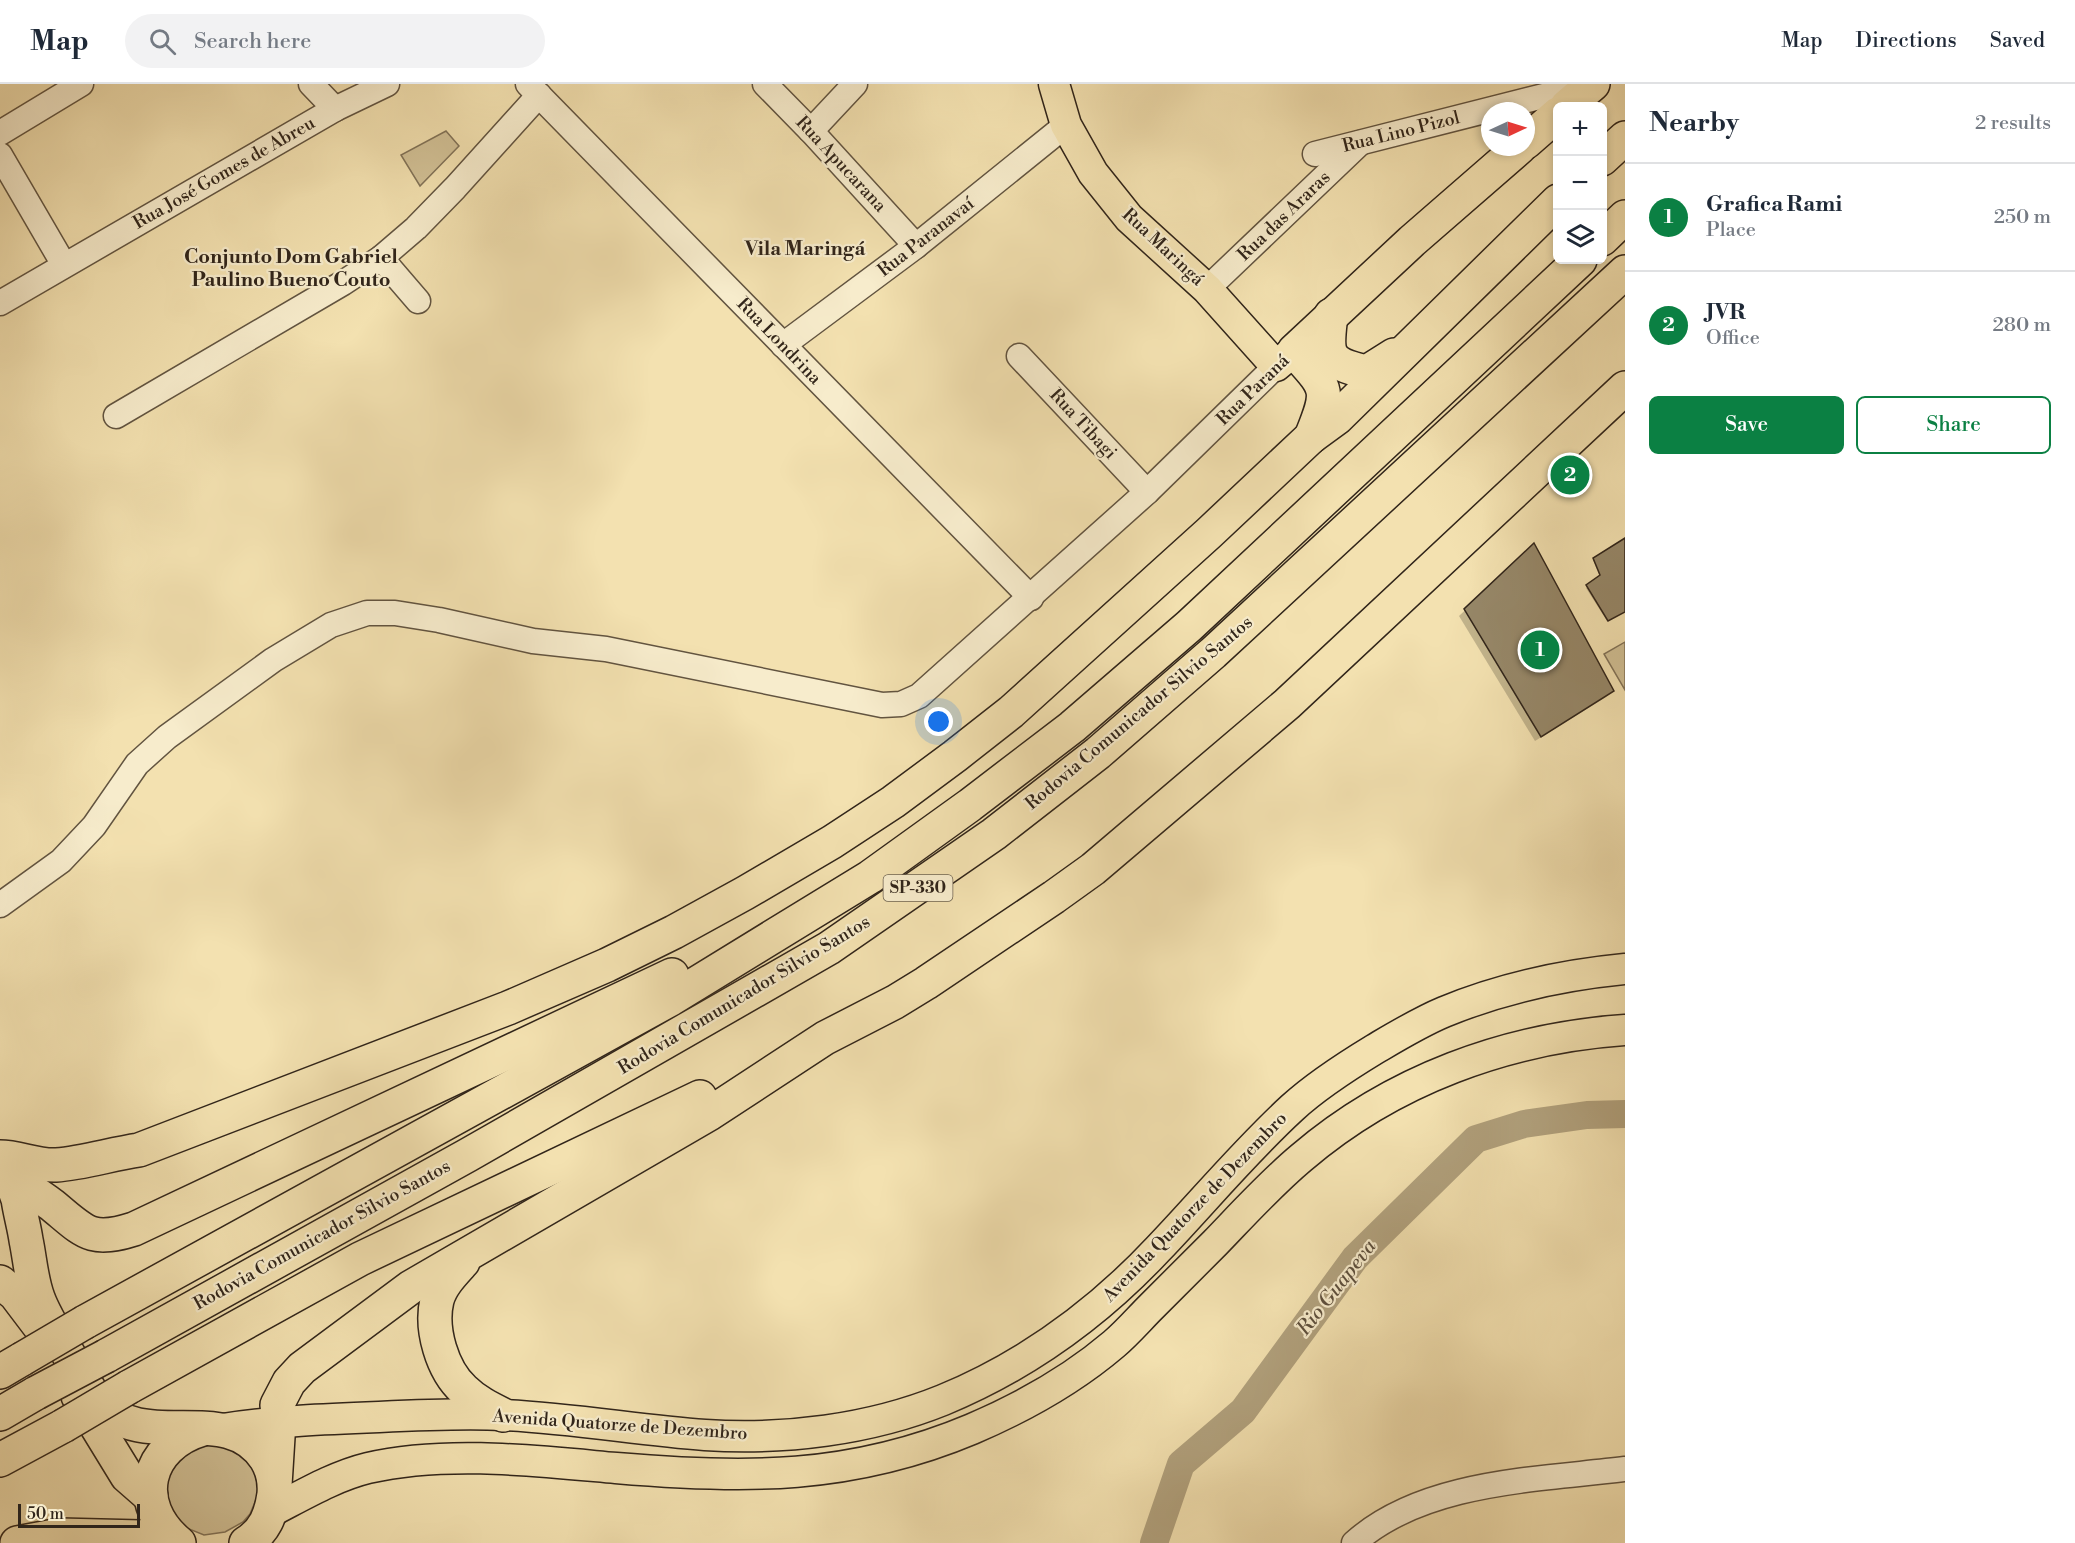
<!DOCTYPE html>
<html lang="en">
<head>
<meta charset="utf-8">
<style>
	:root { --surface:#fff; --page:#f2f2f3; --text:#1f2937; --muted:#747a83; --line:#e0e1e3; --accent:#0b8043 }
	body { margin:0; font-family:"Libre Bodoni",serif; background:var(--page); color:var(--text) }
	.controls { position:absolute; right:18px; top:18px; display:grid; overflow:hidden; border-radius:9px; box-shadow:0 3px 9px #0003 }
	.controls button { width:54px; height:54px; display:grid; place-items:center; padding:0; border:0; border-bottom:2px solid var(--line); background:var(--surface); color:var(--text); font:30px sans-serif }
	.compass { position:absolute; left:1481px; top:18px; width:54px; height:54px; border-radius:50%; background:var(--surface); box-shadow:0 3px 9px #0003; rotate:86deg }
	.scale { position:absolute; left:18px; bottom:15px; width:122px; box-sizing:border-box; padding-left:6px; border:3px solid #31251a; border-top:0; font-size:16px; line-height:21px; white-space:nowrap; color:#31251a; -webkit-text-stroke:4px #f7eccc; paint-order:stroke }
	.you { position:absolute; left:939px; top:638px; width:21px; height:21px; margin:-15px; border:4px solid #fff; border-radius:50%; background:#1a73e8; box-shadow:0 0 0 9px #1a73e833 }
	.badge { display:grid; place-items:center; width:39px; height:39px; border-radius:50%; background:var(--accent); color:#fff; font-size:20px; font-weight:700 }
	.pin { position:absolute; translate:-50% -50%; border:3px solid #fff; box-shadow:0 2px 6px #0006 }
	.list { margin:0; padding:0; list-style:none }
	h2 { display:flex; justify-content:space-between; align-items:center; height:78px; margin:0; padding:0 24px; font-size:26px }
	h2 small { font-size:20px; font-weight:400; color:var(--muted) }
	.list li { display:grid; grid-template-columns:39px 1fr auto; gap:18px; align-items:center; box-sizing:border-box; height:108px; padding:0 24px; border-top:2px solid var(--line) }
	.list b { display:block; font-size:22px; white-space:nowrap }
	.list p { margin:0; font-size:20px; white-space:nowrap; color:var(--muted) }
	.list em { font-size:20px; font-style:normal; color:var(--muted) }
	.actions { display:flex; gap:12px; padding:18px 24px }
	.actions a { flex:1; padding:14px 0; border:2px solid var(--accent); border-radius:9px; text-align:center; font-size:21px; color:var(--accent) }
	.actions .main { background:var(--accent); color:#fff }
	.icon { flex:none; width:33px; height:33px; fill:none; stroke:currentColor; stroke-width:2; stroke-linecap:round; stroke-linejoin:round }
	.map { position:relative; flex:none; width:1625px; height:1459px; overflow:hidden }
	header { display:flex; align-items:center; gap:36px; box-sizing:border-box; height:84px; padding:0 30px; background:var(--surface); border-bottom:2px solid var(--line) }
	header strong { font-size:28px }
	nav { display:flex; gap:33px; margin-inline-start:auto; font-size:21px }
	.search { width:420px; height:54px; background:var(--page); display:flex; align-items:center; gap:15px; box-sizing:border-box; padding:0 21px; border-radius:33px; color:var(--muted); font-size:22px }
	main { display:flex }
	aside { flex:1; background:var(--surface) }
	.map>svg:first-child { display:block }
	.green { fill:#d2c196; stroke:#827358; stroke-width:1.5 }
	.shadow { fill:#0003 }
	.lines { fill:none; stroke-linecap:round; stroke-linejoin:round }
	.river { stroke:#b1a17d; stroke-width:28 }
	.building { fill:#968768; stroke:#31251a; stroke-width:1.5 }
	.minor-casing { stroke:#625440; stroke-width:27 }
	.major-casing { stroke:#31251a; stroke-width:33 }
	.highway-casing { stroke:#31251a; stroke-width:36 }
	.minor { stroke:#f7eccc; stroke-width:24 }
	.major { stroke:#f3e1b0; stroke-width:30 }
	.highway { stroke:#f3e1b0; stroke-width:33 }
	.highway-bridge-casing { stroke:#31251a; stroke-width:36; stroke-linecap:butt }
	.highway-bridge { stroke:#f3e1b0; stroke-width:33 }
	.labels { text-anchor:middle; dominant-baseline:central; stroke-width:4.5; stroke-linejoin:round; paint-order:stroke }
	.shield { fill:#f7eccc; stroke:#6c614f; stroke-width:1.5 }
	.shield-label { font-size:16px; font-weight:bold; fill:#31251a }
	.street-label { font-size:18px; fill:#31251a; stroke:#f7eccc }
	.neighbourhood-label { font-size:20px; font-weight:bold; fill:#31251a; stroke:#f7eccc }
	.water-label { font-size:20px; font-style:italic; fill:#5e503d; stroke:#f7eccc }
</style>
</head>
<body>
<header>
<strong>Map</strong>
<div class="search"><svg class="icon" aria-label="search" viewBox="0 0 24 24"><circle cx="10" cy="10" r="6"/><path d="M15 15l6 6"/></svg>Search here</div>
<nav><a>Map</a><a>Directions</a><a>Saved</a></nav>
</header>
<main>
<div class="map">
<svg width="1625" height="1459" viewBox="0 0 1625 1459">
	<rect width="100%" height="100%" fill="#f3e1b0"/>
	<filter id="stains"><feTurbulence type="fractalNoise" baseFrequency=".00333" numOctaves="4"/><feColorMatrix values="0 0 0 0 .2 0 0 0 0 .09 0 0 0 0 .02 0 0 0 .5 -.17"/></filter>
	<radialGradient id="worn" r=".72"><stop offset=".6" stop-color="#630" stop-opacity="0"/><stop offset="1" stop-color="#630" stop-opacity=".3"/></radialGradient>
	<g class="green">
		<path d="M446,47L459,62L420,102L401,71Z"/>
		<path d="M1625,558V606L1604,570Z"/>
		<path d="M218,1354L253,1380L258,1400V1411L250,1430L243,1438L225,1448L204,1451L184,1443L164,1418L169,1375Z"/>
	</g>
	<g class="shadow">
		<path d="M1575,378L1584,387L1563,410L1552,399Z"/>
		<path d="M1625,456V527L1607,537L1586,504L1600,493L1593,476Z"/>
		<path d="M1533,462L1612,607L1606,613L1535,657L1459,532Z"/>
	</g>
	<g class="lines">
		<path class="river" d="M1154,1459L1181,1380L1243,1327L1355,1174L1476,1055L1524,1040L1587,1031L1625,1030"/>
	</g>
	<g class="building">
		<path d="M1575,376L1586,387L1567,407L1554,395Z"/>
		<path d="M1625,454V528L1608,537L1586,501L1600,491L1593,474Z"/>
		<path d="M1534,459L1614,607L1541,653L1464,525Z"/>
	</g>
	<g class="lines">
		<g class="minor-casing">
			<g id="minor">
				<path d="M311,0L335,25"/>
				<path d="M528,0L1031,514"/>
				<path d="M765,0L811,47L916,162"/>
				<path d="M811,47L855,0"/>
				<path d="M0,49L81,0"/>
				<path d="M1315,70L1587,1"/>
				<path d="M0,71L64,181"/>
				<path d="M381,174L418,217"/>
				<path d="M1207,205L1360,59"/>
				<path d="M0,219L335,25L387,0"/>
				<path d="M783,261L916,162L1066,41"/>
				<path d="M1019,272L1147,408"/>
				<path d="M116,332L343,199L381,174L416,144L455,104L539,11"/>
				<path d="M0,821L61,777L94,742L137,680L167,653L273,576L331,541L367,529H395L439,536L533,557L606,565L882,621L901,620L919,612L1147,408L1276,282"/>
				<path d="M1354,1459C1423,1397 1537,1396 1625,1385"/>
			</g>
		</g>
		<g class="major-casing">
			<g id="major">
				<path d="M1054,0L1066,41L1093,89L1129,134L1207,205L1276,282L1294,267"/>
				<path d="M223,1345C275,1337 326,1335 379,1333C420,1331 462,1329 503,1331C571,1334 638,1346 705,1351C784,1356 869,1346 943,1316C1025,1282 1097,1230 1158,1165C1203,1118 1244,1068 1292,1024C1317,1001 1347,982 1375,965C1397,952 1420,938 1444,928C1502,904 1563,891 1625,885"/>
				<path d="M272,1427C303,1411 335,1392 368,1384C446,1366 538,1377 616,1384C744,1395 851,1396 972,1345C1021,1324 1073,1295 1114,1260C1127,1249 1139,1235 1151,1223C1173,1201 1194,1180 1215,1159C1243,1130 1270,1100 1301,1074C1392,996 1507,954 1625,946"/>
			</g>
		</g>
		<g class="highway-casing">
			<g id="highway">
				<path d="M1567,22L1593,0"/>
				<path d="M1526,58L1558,30"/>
				<path d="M1602,75L1625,54"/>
				<path d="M1602,155L1625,133"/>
				<path d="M1331,231C1326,270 1325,279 1367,288L1394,271"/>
				<path d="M1311,353C1331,304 1328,305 1294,267L1412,157L1520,63"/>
				<path d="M0,1073C19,1073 36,1082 56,1081C84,1079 111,1070 139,1066L508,924L607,881L674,848L745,809L832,758L893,718L955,672L1011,628L1209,449L1311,353L1337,334L1558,117"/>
				<path d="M4,1088L14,1104L18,1115C20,1129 24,1142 26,1156C30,1175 31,1195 38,1214C46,1236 61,1257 73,1278C82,1292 89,1308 100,1320C146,1370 227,1315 266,1375C272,1385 275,1398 274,1410C271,1431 265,1447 246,1459"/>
				<path d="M6,1089C21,1100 37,1110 52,1121C85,1148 90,1159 134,1145L672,891"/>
				<path d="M463,1178C453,1189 441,1201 437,1216C430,1245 442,1286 464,1306C475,1317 489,1324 503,1331"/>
				<path d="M0,1198L15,1210L40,1243"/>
				<path d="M85,1238L671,915L870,793L970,721L1072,643L1189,542L1580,176"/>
				<path d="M106,1272L468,1071L829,864L994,750L1098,669L1213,569L1625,188"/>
				<path d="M0,1288L22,1275"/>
				<path d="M129,1303L360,1175L700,1013"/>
				<path d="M78,1312L127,1392L151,1413"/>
				<path d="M0,1330L36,1309"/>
				<path d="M0,1376L63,1342"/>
				<path d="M275,1401L279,1337L277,1321L289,1298L302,1284L411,1203L709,1030L825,954L895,918L926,899L1054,813L1093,785L1287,620L1625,304"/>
				<path d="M17,1459L60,1451L141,1453L166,1448"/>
				<path d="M179,1459C132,1420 145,1362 203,1345"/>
			</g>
		</g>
		<use href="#minor" class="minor"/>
		<use href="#major" class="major"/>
		<use href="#highway" class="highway"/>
		<g class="highway-bridge-casing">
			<g id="highway-bridge">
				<path d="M22,1275L85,1238"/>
				<path d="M36,1309L106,1272"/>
				<path d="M63,1342L129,1303"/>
			</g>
		</g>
		<use href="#highway-bridge" class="highway-bridge"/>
	</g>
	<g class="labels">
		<rect class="shield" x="883.5" y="791" width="69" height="26" rx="4.5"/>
		<g class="shield-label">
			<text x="918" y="804">SP-330</text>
		</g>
		<g class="street-label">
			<text transform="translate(1401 48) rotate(-14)">Rua Lino Pizol</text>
			<text transform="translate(841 80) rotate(47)">Rua Apucarana</text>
			<text transform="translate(224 89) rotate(-30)">Rua José Gomes de Abreu</text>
			<text transform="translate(1284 132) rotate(-44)">Rua das Araras</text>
			<text transform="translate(926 153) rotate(-38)">Rua Paranavaí</text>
			<text transform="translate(1163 163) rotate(43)">Rua Maringá</text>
			<text transform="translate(779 257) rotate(46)">Rua Londrina</text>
			<text transform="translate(1253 306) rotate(-44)">Rua Paraná</text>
			<text transform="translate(1083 340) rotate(47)">Rua Tibagi</text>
			<text transform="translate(1139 629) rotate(-40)">Rodovia Comunicador Silvio Santos</text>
			<text transform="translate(744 911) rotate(-31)">Rodovia Comunicador Silvio Santos</text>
			<text transform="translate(1195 1123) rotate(-46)">Avenida Quatorze de Dezembro</text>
			<text transform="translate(322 1151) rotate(-29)">Rodovia Comunicador Silvio Santos</text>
			<text transform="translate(620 1341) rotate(4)">Avenida Quatorze de Dezembro</text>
		</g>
		<g class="neighbourhood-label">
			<text x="805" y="165">Vila Maringá</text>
			<text x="291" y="173">Conjunto Dom Gabriel<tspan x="291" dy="23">Paulino Bueno Couto</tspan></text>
		</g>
		<g class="water-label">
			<text transform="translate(1337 1204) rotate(-52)">Rio Guapeva</text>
		</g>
	</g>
	<rect width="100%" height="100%" filter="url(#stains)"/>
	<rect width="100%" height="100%" fill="url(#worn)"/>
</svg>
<div class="controls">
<button>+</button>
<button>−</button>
<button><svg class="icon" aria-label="layers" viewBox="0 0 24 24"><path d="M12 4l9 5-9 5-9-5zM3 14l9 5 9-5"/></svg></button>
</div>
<svg class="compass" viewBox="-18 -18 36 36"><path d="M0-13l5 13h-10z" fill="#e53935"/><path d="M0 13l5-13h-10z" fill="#747a83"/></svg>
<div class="scale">50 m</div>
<div class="you"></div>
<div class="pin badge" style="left:1540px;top:566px">1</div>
<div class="pin badge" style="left:1570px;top:391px">2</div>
</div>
<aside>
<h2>Nearby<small>2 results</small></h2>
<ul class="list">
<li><span class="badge">1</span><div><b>Grafica Rami</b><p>Place</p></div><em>250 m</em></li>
<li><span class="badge">2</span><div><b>JVR</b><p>Office</p></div><em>280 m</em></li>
</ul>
<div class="actions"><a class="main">Save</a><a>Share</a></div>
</aside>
</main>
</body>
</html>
